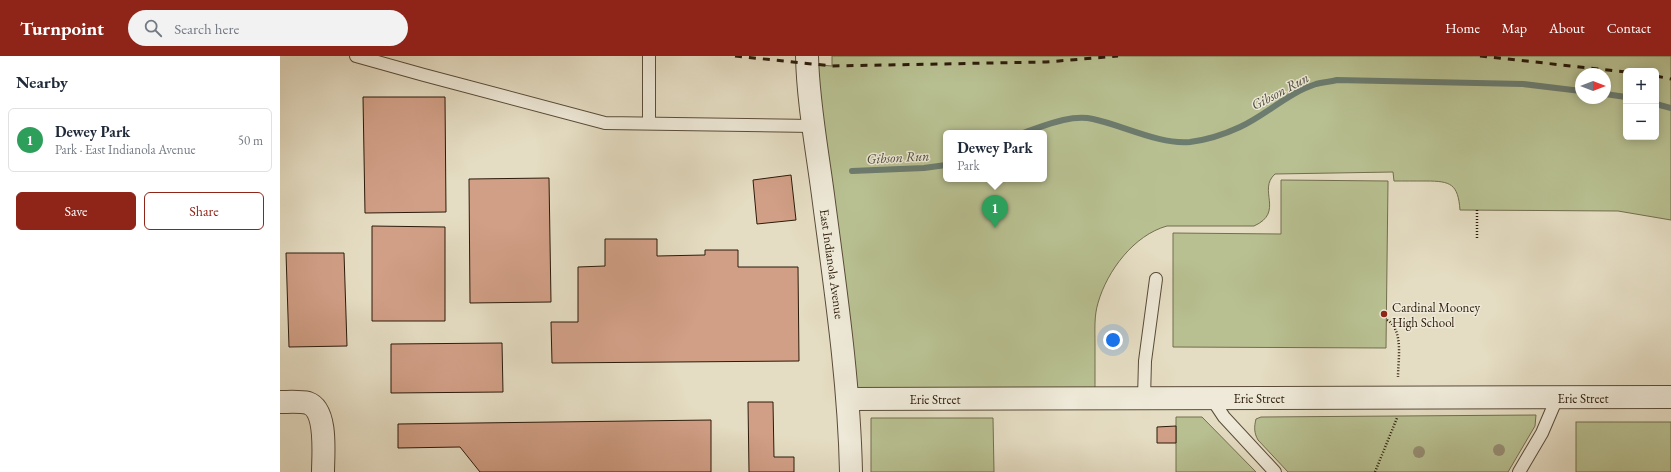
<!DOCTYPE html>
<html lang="en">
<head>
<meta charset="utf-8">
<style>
	:root { --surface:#fff; --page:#f2f2f3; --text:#1f2937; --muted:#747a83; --line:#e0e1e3; --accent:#8f2418 }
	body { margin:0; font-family:"EB Garamond",serif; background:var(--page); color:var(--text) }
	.controls { position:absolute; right:12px; top:12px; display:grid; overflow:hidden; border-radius:6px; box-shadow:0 2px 10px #0003 }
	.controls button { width:36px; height:36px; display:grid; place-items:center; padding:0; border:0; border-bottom:1px solid var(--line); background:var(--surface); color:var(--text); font:20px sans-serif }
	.compass { position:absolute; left:1295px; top:12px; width:36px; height:36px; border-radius:50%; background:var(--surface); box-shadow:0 2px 10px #0003; rotate:90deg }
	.you { position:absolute; left:833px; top:284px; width:14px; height:14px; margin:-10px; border:3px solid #fff; border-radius:50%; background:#1a73e8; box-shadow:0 0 0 6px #1a73e833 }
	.badge { display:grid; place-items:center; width:26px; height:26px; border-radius:50%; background:var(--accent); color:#fff; font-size:13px; font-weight:700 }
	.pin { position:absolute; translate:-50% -33px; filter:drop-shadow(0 1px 2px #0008) }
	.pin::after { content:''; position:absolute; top:21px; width:14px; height:12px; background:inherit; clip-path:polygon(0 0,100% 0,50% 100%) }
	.popup { position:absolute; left:663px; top:74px; width:104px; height:52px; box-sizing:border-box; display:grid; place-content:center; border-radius:6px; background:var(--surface); filter:drop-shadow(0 1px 3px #0005); font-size:13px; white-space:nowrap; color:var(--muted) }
	.popup b { font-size:15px; color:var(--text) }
	.popup::after { content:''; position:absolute; left:50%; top:100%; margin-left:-8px; border:8px solid transparent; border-top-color:var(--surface) }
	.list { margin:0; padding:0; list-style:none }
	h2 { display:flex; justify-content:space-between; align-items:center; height:52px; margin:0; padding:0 16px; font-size:17px }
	h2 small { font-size:13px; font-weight:400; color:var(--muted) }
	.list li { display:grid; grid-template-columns:26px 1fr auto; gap:12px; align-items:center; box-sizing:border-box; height:64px; margin:0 8px 8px; padding:0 8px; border:1px solid var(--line); border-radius:6px }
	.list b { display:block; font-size:15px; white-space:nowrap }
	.list p { margin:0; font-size:13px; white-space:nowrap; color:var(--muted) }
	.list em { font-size:13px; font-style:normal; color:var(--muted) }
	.actions { display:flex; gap:8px; padding:12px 16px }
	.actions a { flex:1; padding:9px 0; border:1px solid var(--accent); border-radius:6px; text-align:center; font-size:14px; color:var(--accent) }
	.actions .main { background:var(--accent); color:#fff }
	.icon { flex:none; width:22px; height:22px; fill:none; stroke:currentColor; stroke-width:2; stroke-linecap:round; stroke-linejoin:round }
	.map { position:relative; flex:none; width:1391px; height:416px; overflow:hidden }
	header { display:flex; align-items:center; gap:24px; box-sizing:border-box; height:56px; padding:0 20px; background:var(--accent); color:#fff }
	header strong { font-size:19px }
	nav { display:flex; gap:22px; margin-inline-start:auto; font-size:14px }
	.search { width:280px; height:36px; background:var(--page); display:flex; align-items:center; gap:10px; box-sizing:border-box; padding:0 14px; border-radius:22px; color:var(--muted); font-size:15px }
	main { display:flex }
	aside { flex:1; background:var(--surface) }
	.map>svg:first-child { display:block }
	.green { fill:#b8c091; stroke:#726e4e; fill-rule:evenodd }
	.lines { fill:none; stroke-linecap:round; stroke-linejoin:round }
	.stream { stroke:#6c7c6f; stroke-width:6 }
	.building { fill:#d19f86; stroke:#2c1b0a }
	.service-casing { stroke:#5a4c38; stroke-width:14 }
	.minor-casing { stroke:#5a4c38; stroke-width:24 }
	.tertiary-casing { stroke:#5a4c38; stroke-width:24 }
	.path { stroke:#2c1b0a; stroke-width:2.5; stroke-dasharray:1 2; stroke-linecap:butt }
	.service { stroke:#eee9d8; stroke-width:12 }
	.minor { stroke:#eee9d8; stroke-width:22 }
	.tertiary { stroke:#eee9d8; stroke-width:22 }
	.rail { stroke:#2c1b0a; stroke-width:3; stroke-dasharray:7 7; stroke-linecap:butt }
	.tree { fill:#968e73 }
	.poi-dot { fill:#8f2418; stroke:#eee9d8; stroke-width:1.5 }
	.labels { text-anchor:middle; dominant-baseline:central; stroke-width:3; stroke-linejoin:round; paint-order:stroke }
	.street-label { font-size:13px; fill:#2c1b0a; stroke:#eee9d8 }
	.poi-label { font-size:13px; fill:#2c1b0a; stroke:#eee9d8; text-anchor:start }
	.water-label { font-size:14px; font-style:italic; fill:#4c4b3c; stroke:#eee9d8 }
</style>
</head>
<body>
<header>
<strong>Turnpoint</strong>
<div class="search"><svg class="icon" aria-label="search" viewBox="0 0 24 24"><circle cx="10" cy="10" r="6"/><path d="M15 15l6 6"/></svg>Search here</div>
<nav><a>Home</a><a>Map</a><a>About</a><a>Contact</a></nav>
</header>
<main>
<aside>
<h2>Nearby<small></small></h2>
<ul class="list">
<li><span class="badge" style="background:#2e9e5b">1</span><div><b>Dewey Park</b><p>Park · East Indianola Avenue</p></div><em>50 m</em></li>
</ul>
<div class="actions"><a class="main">Save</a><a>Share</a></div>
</aside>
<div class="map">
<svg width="1391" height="416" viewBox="0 0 1391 416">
	<rect width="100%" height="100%" fill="#e5ddc3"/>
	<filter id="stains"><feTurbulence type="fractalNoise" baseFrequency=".005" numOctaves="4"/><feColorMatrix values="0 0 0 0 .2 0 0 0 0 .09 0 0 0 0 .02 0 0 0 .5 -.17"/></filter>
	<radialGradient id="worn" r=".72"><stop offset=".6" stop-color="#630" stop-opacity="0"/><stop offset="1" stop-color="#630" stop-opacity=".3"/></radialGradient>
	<g class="green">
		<path d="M552,0H1391V164L1338,155L1180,154C1178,128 1171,125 1146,125C1135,125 1124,125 1114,125L1113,116L995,118C977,134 1005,156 974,170H887C854,179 827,215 818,247C814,260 815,274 815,287C815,306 815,324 815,342L568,343L527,8L552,10ZM1346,15H1376V81H1346ZM1301,18H1325V42H1301ZM666,77H764V123H666Z"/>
		<path d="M1001,124L1108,125L1106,292L893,291V177L1001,178Z"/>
		<path d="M1256,359L1255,370L1228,416H1008L978,384C974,377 974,371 976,363L981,361Z"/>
		<path d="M896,361H922L976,416H896Z"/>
		<path d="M591,362H713L714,416H591Z"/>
		<rect x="1296" y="366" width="95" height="50"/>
	</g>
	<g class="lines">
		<g class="stream">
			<path d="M1325,38L1346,41"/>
			<path d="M1376,48L1391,52"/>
			<path d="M743,77C764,70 790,58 813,63C842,69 880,89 910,86C926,84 945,78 960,71C986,59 1008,37 1036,28C1043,26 1050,26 1057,24L1243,28L1301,35"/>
			<path d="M572,115L644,112L666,109"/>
		</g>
	</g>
	<g class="building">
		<path d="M83,41H165L166,156L85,157Z"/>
		<path d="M511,119L516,164L477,168L473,124Z"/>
		<path d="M269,122L271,246L190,247L189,123Z"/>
		<path d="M92,170L165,171V265H92Z"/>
		<path d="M325,183H377V200L425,199V194H458V211H518L519,305L272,307L271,266H298V211L325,210Z"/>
		<path d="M6,197H64L67,290L9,291Z"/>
		<path d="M222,287L223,336L111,337V288Z"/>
		<path d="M468,346H493L494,401H514V416H469Z"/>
		<path d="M431,364V416H200L180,391L118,392V368Z"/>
		<path d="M896,370V387H877V371Z"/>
	</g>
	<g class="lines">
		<g class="service-casing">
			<g id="service">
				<path d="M76,0L144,19L325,67L533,70"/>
				<path d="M369,0V67"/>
				<path d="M864,342L865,305L876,223"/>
				<path d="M932,343L944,361L995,416"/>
				<path d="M1239,416L1262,377L1277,342"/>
			</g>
		</g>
		<g class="minor-casing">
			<g id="minor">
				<path d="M568,343L1391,341"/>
				<path d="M0,346C8,346 20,345 28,347C48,354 43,399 43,416"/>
			</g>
		</g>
		<g class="tertiary-casing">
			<path id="tertiary" d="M527,0C528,46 537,93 543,139C555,231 569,323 571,416"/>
		</g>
		<g class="path">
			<path d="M1197,182V154"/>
			<path d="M1107,264C1124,274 1118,304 1118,321"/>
			<path d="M1095,416L1117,362"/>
		</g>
		<use href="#service" class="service"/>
		<use href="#minor" class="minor"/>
		<use href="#tertiary" class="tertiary"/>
		<g class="rail">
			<path d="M455,0L552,10L766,6L838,0"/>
			<path d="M1200,0L1346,16"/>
			<path d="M1376,20L1391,23"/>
		</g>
	</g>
	<g class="tree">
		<circle cx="1219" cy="394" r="6"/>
		<circle cx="1139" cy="396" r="6"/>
	</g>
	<circle class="poi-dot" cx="1104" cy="258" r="4"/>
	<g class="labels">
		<g class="street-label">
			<text transform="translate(552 208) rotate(82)">East Indianola Avenue</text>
			<text x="979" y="342">Erie Street</text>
			<text x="1303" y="342">Erie Street</text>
			<text x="655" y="343">Erie Street</text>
		</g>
		<g class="poi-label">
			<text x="1112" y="251">Cardinal Mooney<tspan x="1112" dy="15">High School</tspan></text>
		</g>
		<g class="water-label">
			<text transform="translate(1000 35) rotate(-28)">Gibson Run</text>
			<text transform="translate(618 101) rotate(-3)">Gibson Run</text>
		</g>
	</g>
	<rect width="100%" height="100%" filter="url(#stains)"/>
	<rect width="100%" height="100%" fill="url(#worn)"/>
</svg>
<div class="controls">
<button>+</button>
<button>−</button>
</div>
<svg class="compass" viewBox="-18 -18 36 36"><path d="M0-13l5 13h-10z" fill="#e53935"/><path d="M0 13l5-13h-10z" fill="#747a83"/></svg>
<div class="you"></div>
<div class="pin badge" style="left:715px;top:172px;background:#2e9e5b">1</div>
<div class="popup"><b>Dewey Park</b>Park</div>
</div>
</main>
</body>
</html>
